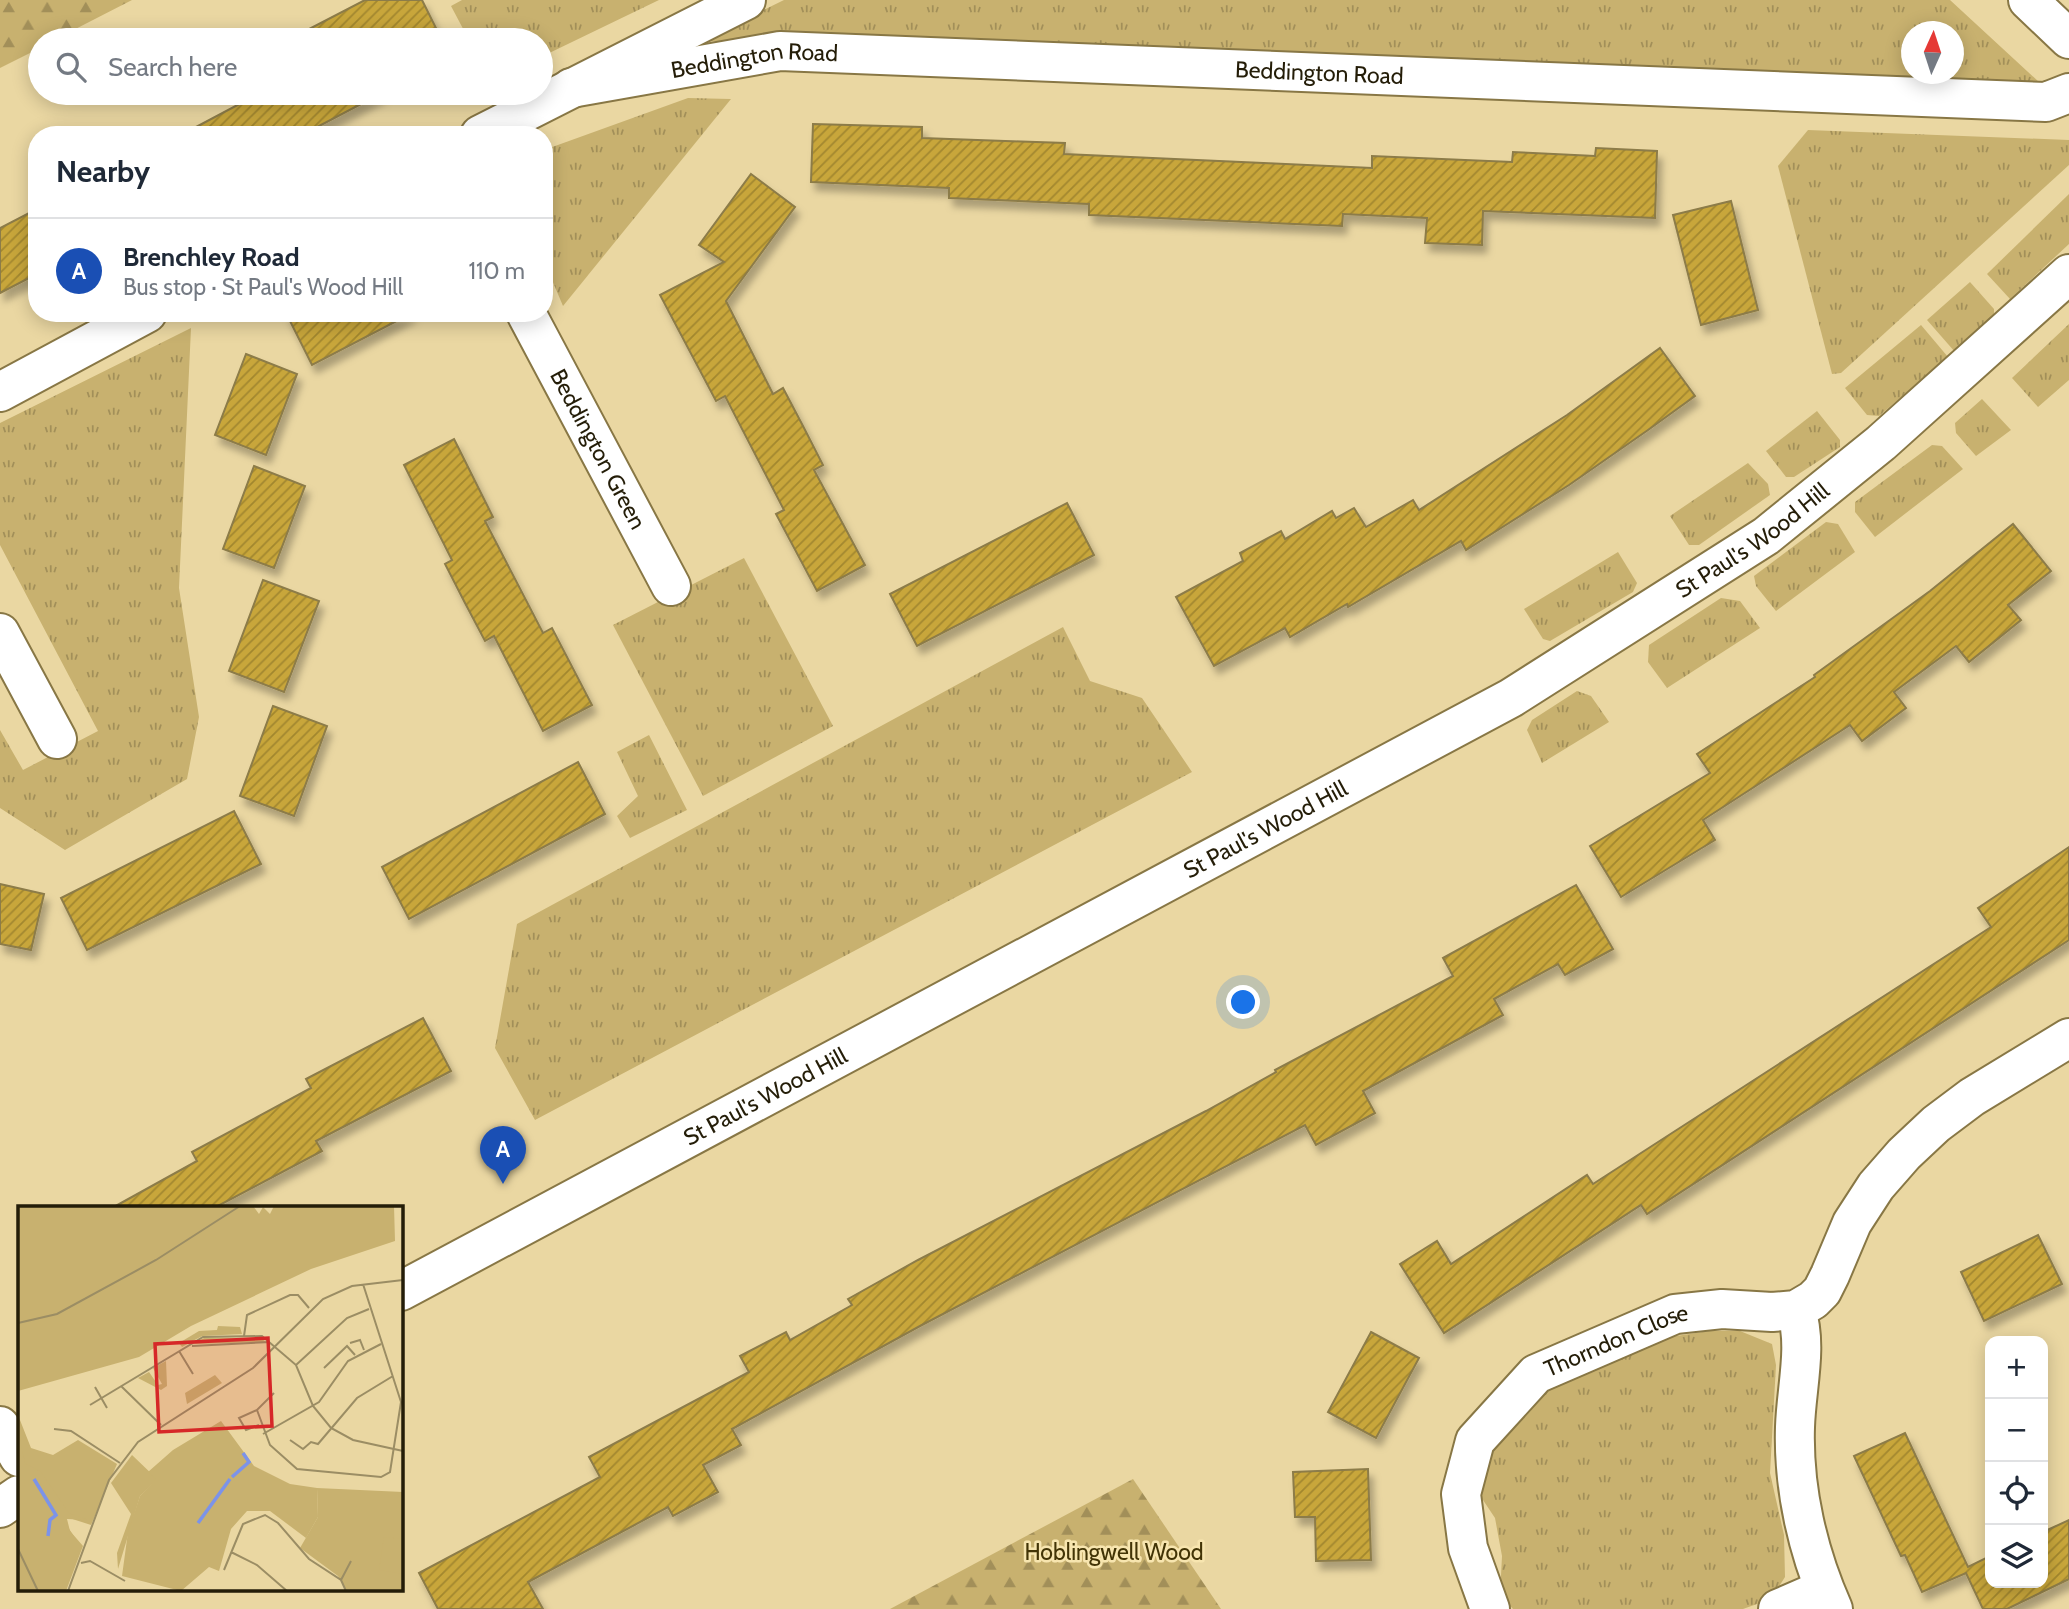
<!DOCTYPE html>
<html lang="en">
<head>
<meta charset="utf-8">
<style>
	:root { --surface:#fff; --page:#f6f6f7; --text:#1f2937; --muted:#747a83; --line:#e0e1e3; --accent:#576ee5 }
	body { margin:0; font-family:Cabin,sans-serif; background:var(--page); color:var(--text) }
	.controls { position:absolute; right:21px; bottom:21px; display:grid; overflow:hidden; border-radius:14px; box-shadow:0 4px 18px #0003 }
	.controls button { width:63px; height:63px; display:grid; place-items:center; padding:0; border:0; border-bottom:2px solid var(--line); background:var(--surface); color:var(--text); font:35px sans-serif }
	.compass { position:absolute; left:1901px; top:21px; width:63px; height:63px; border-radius:50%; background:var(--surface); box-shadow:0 4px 18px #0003; rotate:3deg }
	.you { position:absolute; left:1244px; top:1003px; width:24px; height:24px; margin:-18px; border:5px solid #fff; border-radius:50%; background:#1a73e8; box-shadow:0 0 0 10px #1a73e833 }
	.badge { display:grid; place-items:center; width:46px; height:46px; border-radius:50%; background:var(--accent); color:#fff; font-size:23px; font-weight:700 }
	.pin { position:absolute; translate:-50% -58px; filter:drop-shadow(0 2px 4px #0008) }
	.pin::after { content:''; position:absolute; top:37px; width:24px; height:21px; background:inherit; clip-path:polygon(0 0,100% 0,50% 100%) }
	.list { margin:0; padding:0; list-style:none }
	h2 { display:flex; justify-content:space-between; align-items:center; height:91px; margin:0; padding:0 28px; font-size:30px }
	h2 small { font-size:23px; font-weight:400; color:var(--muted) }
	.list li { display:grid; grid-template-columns:46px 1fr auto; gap:21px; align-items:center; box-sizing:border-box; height:105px; padding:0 28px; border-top:2px solid var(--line) }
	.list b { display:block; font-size:26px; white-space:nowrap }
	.list p { margin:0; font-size:23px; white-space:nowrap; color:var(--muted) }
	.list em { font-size:23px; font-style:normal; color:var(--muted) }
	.icon { flex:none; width:38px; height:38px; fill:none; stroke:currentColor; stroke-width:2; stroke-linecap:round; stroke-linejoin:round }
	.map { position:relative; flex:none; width:2069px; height:1609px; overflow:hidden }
	.search { position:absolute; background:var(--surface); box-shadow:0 4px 18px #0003; left:28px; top:28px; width:525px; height:77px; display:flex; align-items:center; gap:18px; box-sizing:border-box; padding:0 24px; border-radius:38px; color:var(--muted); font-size:26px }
	.panel { position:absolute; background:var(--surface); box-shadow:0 4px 18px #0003; left:28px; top:126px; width:525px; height:196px; border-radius:28px }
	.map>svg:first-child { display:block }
	.grass { fill:url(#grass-tufts); fill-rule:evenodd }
	.forest { fill:url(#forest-firs) }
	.building { fill:url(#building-hatch); stroke:#8c7b48; stroke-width:2; filter:url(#shadow) }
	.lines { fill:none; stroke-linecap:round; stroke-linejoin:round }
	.minor-casing { stroke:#887745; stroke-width:42 }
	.minor { stroke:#fff; stroke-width:38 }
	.labels { text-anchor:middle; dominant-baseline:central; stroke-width:5; stroke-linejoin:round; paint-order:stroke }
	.street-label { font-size:23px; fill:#241d08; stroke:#f7e5af }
	.park-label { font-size:23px; fill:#423406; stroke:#f7e5af }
	.inset-river { fill:none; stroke:#7c93e9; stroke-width:3.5 }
	.inset-road { fill:none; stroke:#9b8d64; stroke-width:2 }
	.view { fill:#d62828; fill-opacity:0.15; stroke:#d62828; stroke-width:3.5 }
	.inset-edge { fill:none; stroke:#241d08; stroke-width:3.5 }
</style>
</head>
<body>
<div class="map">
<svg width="2069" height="1609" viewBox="0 0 2069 1609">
	<defs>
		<pattern id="grass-tufts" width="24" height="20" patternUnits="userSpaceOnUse" patternTransform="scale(1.75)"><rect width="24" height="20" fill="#c8b16f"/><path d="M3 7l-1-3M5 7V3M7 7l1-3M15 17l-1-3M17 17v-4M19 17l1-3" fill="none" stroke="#a28f59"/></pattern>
		<pattern id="forest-firs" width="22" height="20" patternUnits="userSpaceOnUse" patternTransform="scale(1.75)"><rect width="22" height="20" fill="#c8b16f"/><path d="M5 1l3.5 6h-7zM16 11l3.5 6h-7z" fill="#a28f59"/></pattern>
		<pattern id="building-hatch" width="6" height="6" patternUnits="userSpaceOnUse" patternTransform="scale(1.75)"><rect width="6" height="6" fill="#c8a63a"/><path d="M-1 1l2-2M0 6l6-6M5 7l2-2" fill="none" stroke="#a2872f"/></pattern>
		<filter id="shadow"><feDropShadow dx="4.5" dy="8" stdDeviation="3.5" flood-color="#0004"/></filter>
	</defs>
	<rect width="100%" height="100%" fill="#ead7a2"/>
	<g class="grass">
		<path d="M462,0H659L541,57V40H469L451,6Z"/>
		<path d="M784,0H1950L2039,82L700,41ZM1912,32H1954V74H1912Z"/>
		<path d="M688,98L731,99L563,306L544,261V150Z"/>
		<path d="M1808,130L2069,140V165L1841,373L1832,374L1778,166Z"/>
		<path d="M2069,194V244L2010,299L1987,274Z"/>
		<path d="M1970,282L1994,309V317L1955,352L1927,320Z"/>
		<path d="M2069,324V380L2038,407L2012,378Z"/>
		<path d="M1921,325L1948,357L1879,416L1867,415L1845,388Z"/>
		<path d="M191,328L179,588L199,717L187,779L65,850L0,808V730L23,770L98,731L0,545V423Z"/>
		<path d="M1982,399L2011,430L1976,456L1956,433L1955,423Z"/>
		<path d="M1817,411L1840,440V447L1794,477H1786L1766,451Z"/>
		<path d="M1932,445L1942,446L1963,469L1875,537L1855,512V502Z"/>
		<path d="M1748,463L1768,484L1770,495L1699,545H1689L1670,516Z"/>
		<path d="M1826,522L1838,524L1855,552L1776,611L1756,586L1754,576Z"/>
		<path d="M1618,552L1637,583L1633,592L1550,641L1543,639L1524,609Z"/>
		<path d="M744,558L833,726L703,796L613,625Z"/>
		<path d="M1721,598L1740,601L1760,628L1667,688L1648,662L1649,645Z"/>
		<path d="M1063,627L1090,681L1142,698L1192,772L535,1120L495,1048L517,924Z"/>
		<path d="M1577,691L1591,696L1609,722L1542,763L1527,730L1532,720Z"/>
		<path d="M649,735L687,810L630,838L617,816L638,796L617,752Z"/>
		<path d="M1709,1331H1740L1772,1344L1776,1365L1770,1473L1784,1535L1785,1577L1771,1599L1743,1609H1513L1500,1595L1502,1556L1495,1518L1477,1491L1480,1469L1505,1426L1548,1384L1617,1345Z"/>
	</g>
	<g class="forest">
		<path d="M0,0H132L54,40H40V48L0,68Z"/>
		<path d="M1133,1479L1221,1609H890Z"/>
	</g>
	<g class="building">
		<path d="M365,0H422L436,28L413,40H288Z"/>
		<path d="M260,93H382L302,135H181Z"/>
		<path d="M813,124L922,127V138L1065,143L1064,154L1372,168V156L1512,162L1513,152L1595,156L1596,148L1657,151L1655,218L1483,211L1482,245L1425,243L1427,218L1343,214L1342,226L1089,215V204L949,198V188L811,182Z"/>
		<path d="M751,174L795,207L726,301L773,394L783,388L803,426L823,465L814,470L865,565L817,591L776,514L784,510L725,396L716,401L660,295L724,262L699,245Z"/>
		<path d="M1731,201L1758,310L1701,325L1673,215Z"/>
		<path d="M37,209V274L0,293V228Z"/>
		<path d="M286,313H412L312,365Z"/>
		<path d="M1660,348L1695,396L1648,430L1569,485L1466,550L1461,541L1348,607L1347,604L1290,637L1285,628L1214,666L1176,597L1243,561L1240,553L1281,531L1285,539L1332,511L1336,518L1354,508L1366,527L1413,500L1419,510L1567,415Z"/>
		<path d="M246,354L297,374L266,455L215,435Z"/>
		<path d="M454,439L493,517L485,521L543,633L552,628L592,705L543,731L494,636L485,641L465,603L445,564L452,560L404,465Z"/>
		<path d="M254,466L305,486L274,568L223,549Z"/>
		<path d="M1067,503L1094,555L917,646L890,594Z"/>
		<path d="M2013,524L2051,571L2008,605L2021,620L1969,662L1956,646L1894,692L1906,708L1862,741L1850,725L1703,820L1715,840L1621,897L1590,846L1710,773L1697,754L1815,677L1814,675L1930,591Z"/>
		<path d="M263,580L319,601L284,692L229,671Z"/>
		<path d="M273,706L327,726L294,816L240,796Z"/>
		<path d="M578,762L605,814L409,919L382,867Z"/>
		<path d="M234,811L261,864L87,950L61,898Z"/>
		<path d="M2069,847V940L1647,1214L1641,1205L1444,1333L1400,1264L1437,1241L1451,1264L1587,1175L1593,1184L1991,927L1978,908Z"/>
		<path d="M0,884L44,894L31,950L0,944Z"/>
		<path d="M1576,885L1613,949L1565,975L1558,964L1494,999L1503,1015L1363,1091L1375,1113L1316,1145L1305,1125L920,1326L732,1429L741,1445L703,1465L718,1492L673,1516L668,1507L528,1582L543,1609H438L419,1573L600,1477L589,1457L749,1372L740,1356L786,1332L790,1340L852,1305L848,1299L918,1260L1206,1111L1276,1072L1275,1070L1453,976L1443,958Z"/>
		<path d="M423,1018L451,1071L316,1141L322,1151L214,1208H112L197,1161L192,1152L311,1088L306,1079Z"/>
		<path d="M2038,1235L2062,1284L1984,1321L1961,1272Z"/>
		<path d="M1371,1332L1419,1358L1376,1438L1328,1412Z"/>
		<path d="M1905,1433L1968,1567L1990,1556V1583H2043V1532L2069,1520V1579L2007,1609H1983L1966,1573L1922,1592L1905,1555L1901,1556L1854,1456Z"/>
		<path d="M1368,1469L1371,1560L1316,1561L1315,1517H1295L1293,1472Z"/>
	</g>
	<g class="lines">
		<g class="minor-casing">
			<g id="minor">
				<path d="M2028,0L2069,39"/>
				<path id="s1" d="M571,88L780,51L2046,102L2069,93"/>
				<path d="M480,135L746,0"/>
				<path id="s2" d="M526,313L671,586"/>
				<path d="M0,392L147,313"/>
				<path d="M0,633L57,739"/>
				<path id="s3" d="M401,1291L1511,698L1766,536L1881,443L2069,274"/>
				<path d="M1796,1310C1808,1346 1796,1389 1795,1427C1793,1489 1808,1553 1833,1609"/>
				<path d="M0,1426L19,1457"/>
				<path d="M0,1508L19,1495"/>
				<path id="s4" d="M1490,1609L1468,1548L1461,1494L1475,1441L1536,1374L1675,1314L1722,1309L1772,1312L1796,1310L1813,1300L1822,1291L1830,1275L1852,1223L1876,1186L1904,1154L1936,1124L1972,1097L2069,1038"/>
				<path d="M1778,1609L1824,1589"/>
			</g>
		</g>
		<use href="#minor" class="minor"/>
	</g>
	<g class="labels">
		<g class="street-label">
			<text stroke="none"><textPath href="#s1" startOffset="186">Beddington Road</textPath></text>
			<text stroke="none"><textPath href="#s1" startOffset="752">Beddington Road</textPath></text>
			<text stroke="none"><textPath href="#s2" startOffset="154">Beddington Green</textPath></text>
			<text stroke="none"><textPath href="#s3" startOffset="1547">St Paul's Wood Hill</textPath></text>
			<text stroke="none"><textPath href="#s3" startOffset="980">St Paul's Wood Hill</textPath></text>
			<text stroke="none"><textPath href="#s3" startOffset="413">St Paul's Wood Hill</textPath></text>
			<text stroke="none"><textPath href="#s4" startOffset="352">Thorndon Close</textPath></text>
		</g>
		<g class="park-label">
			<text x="1114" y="1552">Hoblingwell Wood</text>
		</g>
	</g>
	<g transform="translate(18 1206)">
		<rect width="385" height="385" fill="#ead7a2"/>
		<path d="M200,120L222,121L224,128L184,130L164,141L161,137L181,125L199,124ZM186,132H243L248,136L175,138ZM148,155L149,180L143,184L120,172L131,166L140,179L144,178L135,162ZM197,169L204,177L169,198L167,187ZM0,209L13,242L35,249L60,234L99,258L73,319L42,309L61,338L0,341ZM114,249L139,273L122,290L100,363L99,347L113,308L93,277ZM299,282L385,286V385H329L320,370L282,342L300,311Z" fill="#c8b16f"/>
		<path d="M0,0H235L241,8L245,1L252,8L256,0H376L377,35L293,63L173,120L121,151L0,185ZM203,215L236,260L272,278L299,282L300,311L288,332L252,305H229L213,323L201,365L191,361L163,385L104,370L110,326L122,290L138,273L130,266L155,244ZM0,224L7,257L23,266L51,307L70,314L49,313L52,325L65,340L48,385H0Z" fill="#c8b16f"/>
		<path d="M366,331L385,333V368L361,364Z" fill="#c8b16f"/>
		<path class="inset-river" d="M214,271L231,256L225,247M16,273L38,309L32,314L30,330M180,317L212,273"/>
		<path class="inset-road" d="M0,117L39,108L138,54L222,0M226,130L229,109L272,89H280L291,102M332,137L342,134L346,144M174,140L252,136M161,145L175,168M278,159L329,112L351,103M306,162L329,140L337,149M103,180L143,219M77,181L89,202M72,199L185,131L244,130L278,159L295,200L313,222L335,234L385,245M239,204L252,239L279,263L363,271L372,266L383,196L345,78M241,219L228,224L221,212L239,204L256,187M36,223L53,225L102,257M245,228L301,196L330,155L363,138M272,234L285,243L293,236L300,238L339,192L375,170M0,343L20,385M213,346L239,359L269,385M63,357L72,355L107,375M206,364L225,318L247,309L260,317L291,353L323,374L328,385M323,374L333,355M50,385L91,274L120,236L235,162L305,93L334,80L385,74"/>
		<path class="view" d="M250,132L254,220L141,226L137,138Z"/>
		<rect width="385" height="385" class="inset-edge"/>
	</g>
</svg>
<div class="controls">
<button>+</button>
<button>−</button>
<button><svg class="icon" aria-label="locate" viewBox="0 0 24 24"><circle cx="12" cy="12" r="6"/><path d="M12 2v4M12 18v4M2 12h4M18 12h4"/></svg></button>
<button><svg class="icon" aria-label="layers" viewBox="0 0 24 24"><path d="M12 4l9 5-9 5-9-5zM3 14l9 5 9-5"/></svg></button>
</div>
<svg class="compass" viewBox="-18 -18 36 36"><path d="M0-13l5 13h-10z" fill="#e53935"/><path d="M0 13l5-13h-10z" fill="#747a83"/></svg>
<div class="you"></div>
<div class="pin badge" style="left:503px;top:1184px;background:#1a4fb4">A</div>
<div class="search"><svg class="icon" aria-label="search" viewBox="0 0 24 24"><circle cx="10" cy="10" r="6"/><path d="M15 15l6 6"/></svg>Search here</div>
<section class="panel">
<h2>Nearby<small></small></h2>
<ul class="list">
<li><span class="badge" style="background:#1a4fb4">A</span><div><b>Brenchley Road</b><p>Bus stop · St Paul's Wood Hill</p></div><em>110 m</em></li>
</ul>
</section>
</div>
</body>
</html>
